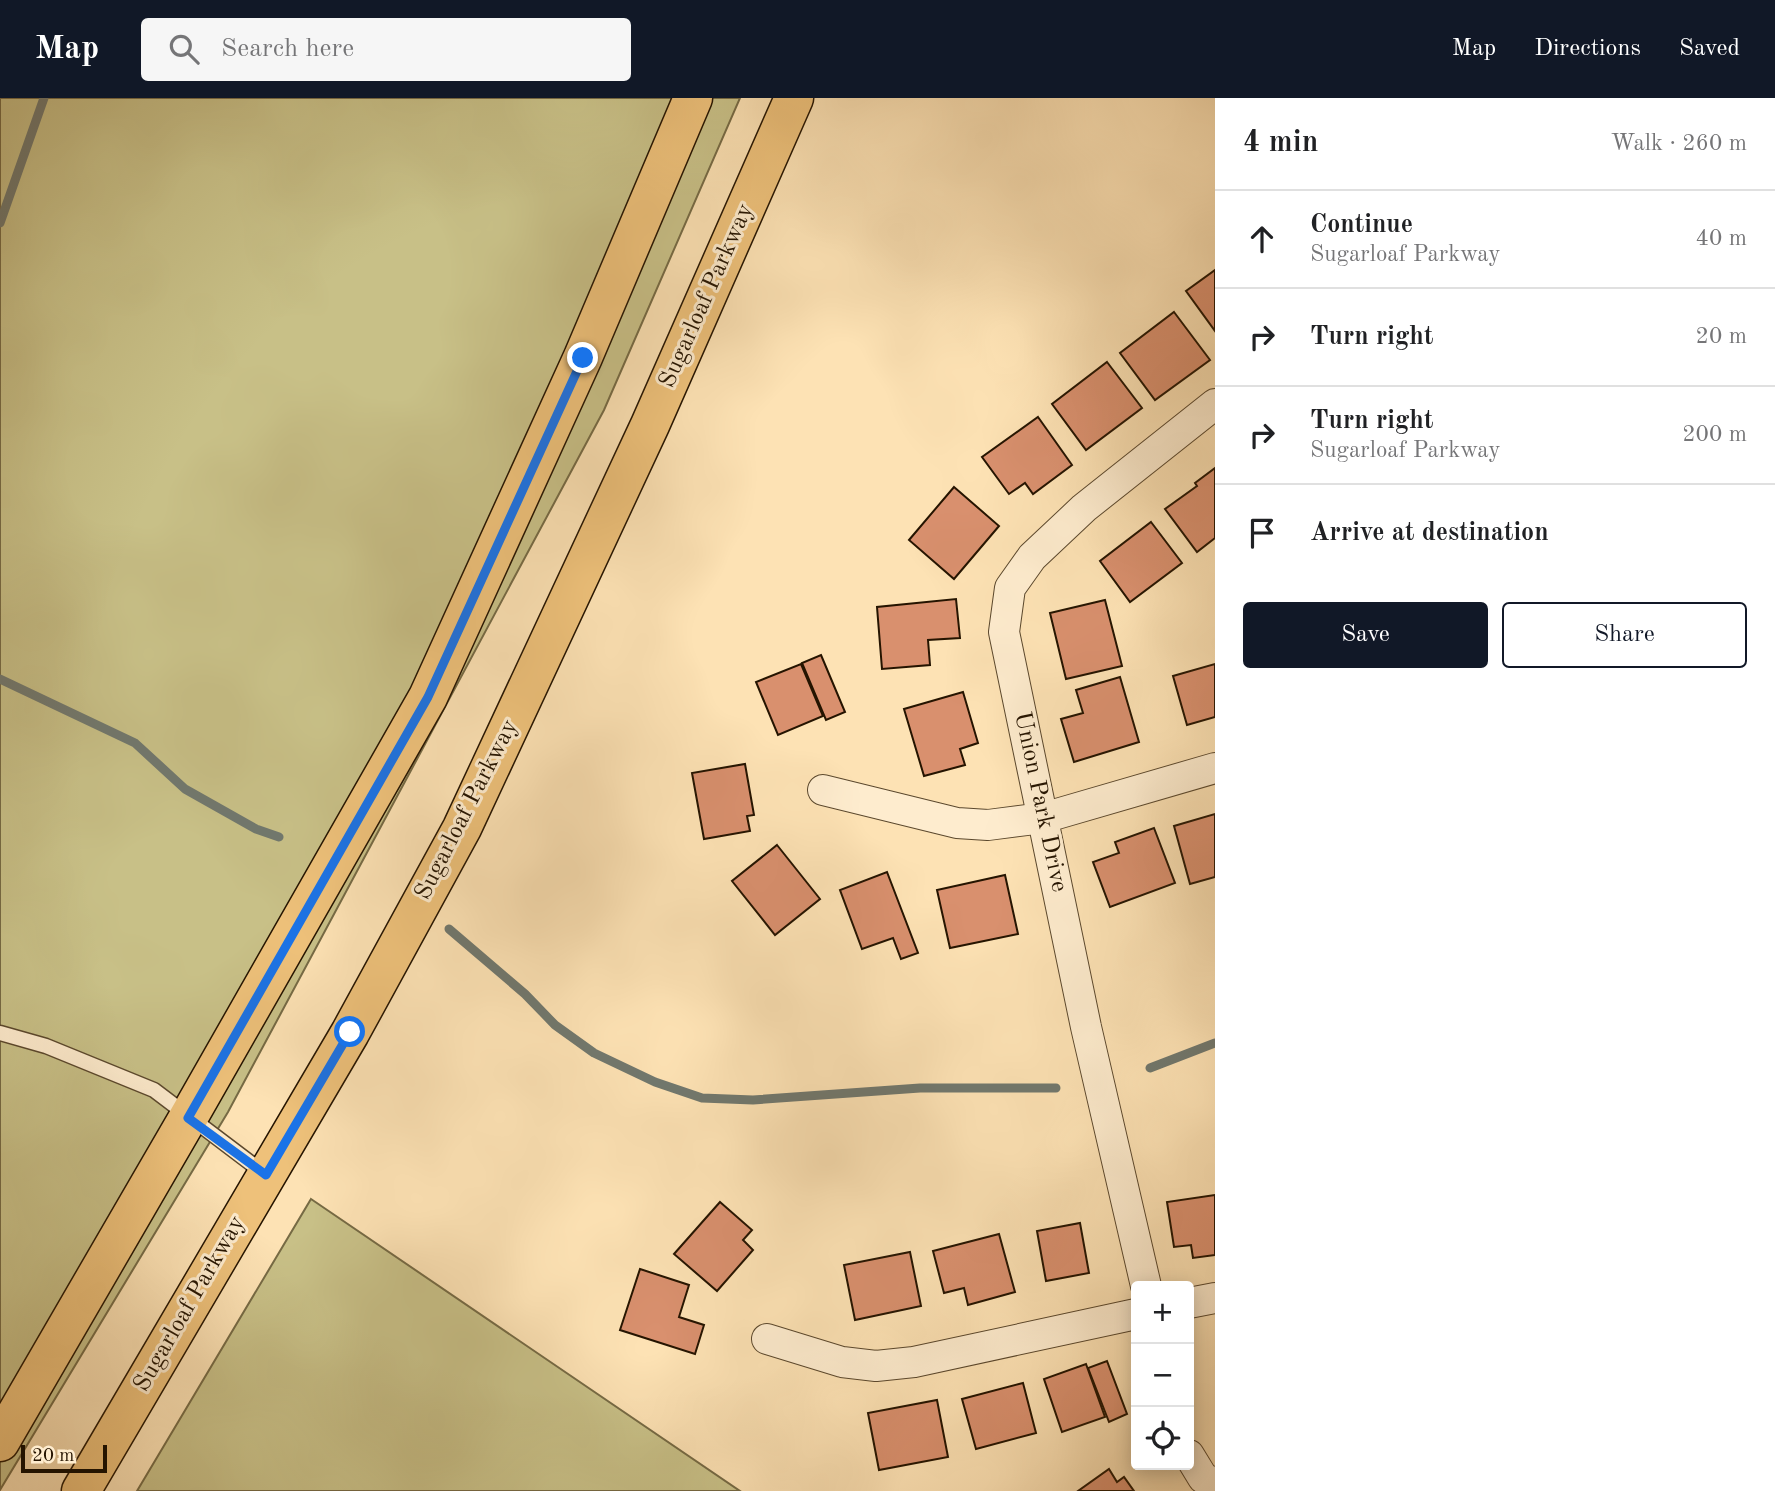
<!DOCTYPE html>
<html lang="en">
<head>
<meta charset="utf-8">
<style>
	:root { --surface:#fff; --page:#f6f6f6; --text:#202124; --muted:#757577; --line:#e0e0e0; --accent:#111827 }
	body { margin:0; font-family:"Old Standard TT",serif; background:var(--page); color:var(--text) }
	.controls { position:absolute; right:21px; bottom:21px; display:grid; overflow:hidden; border-radius:7px; box-shadow:0 4px 18px #0003 }
	.controls button { width:63px; height:63px; display:grid; place-items:center; padding:0; border:0; border-bottom:2px solid var(--line); background:var(--surface); color:var(--text); font:35px sans-serif }
	.scale { position:absolute; left:21px; bottom:18px; width:86px; box-sizing:border-box; padding-left:7px; border:4px solid #251400; border-top:0; font-size:19px; line-height:24px; white-space:nowrap; color:#251400; -webkit-text-stroke:5px #feecce; paint-order:stroke }
	.stop { position:absolute; width:21px; height:21px; margin:-16px; border:5px solid #1a73e8; border-radius:50%; background:#fff }
	.stop.end { background:#1a73e8; border-color:#fff; box-shadow:0 2px 7px #0008 }
	.list { margin:0; padding:0; list-style:none }
	h2 { display:flex; justify-content:space-between; align-items:center; height:91px; margin:0; padding:0 28px; font-size:30px }
	h2 small { font-size:23px; font-weight:400; color:var(--muted) }
	.list li { display:grid; grid-template-columns:46px 1fr auto; gap:21px; align-items:center; box-sizing:border-box; height:98px; padding:0 28px; border-top:2px solid var(--line) }
	.list b { display:block; font-size:26px; white-space:nowrap }
	.list p { margin:0; font-size:23px; white-space:nowrap; color:var(--muted) }
	.list em { font-size:23px; font-style:normal; color:var(--muted) }
	.actions { display:flex; gap:14px; padding:21px 28px }
	.actions a { flex:1; padding:16px 0; border:2px solid var(--accent); border-radius:7px; text-align:center; font-size:24px; color:var(--accent) }
	.actions .main { background:var(--accent); color:#fff }
	.icon { flex:none; width:38px; height:38px; fill:none; stroke:currentColor; stroke-width:2; stroke-linecap:round; stroke-linejoin:round }
	.map { position:relative; flex:none; width:1215px; height:1393px; overflow:hidden }
	header { display:flex; align-items:center; gap:42px; box-sizing:border-box; height:98px; padding:0 35px; background:var(--accent); color:#fff }
	header strong { font-size:33px }
	nav { display:flex; gap:38px; margin-inline-start:auto; font-size:24px }
	.search { width:490px; height:63px; background:var(--page); display:flex; align-items:center; gap:18px; box-sizing:border-box; padding:0 24px; border-radius:7px; color:var(--muted); font-size:26px }
	main { display:flex }
	aside { flex:1; background:var(--surface) }
	.map>svg:first-child { display:block }
	.green { fill:#c8c087; stroke:#766a44; stroke-width:2 }
	.lines { fill:none; stroke-linecap:round; stroke-linejoin:round }
	.stream { stroke:#71786e; stroke-width:9 }
	.building { fill:#d9906e; stroke:#251400; stroke-width:2 }
	.lane-casing { stroke:#5b482d; stroke-width:17 }
	.street-casing { stroke:#5b482d; stroke-width:32 }
	.primary-casing { stroke:#251400; stroke-width:41 }
	.lane { stroke:#feecce; stroke-width:14 }
	.street { stroke:#feecce; stroke-width:30 }
	.primary { stroke:#eec17a; stroke-width:38 }
	.route { stroke:#1a73e8; stroke-width:9 }
	.labels { text-anchor:middle; dominant-baseline:central; stroke-width:6; stroke-linejoin:round; paint-order:stroke }
	.street-label { font-size:24px; fill:#251400; stroke:#feecce }
</style>
</head>
<body>
<header>
<strong>Map</strong>
<div class="search"><svg class="icon" aria-label="search" viewBox="0 0 24 24"><circle cx="10" cy="10" r="6"/><path d="M15 15l6 6"/></svg>Search here</div>
<nav><a>Map</a><a>Directions</a><a>Saved</a></nav>
</header>
<main>
<div class="map">
<svg width="1215" height="1393" viewBox="0 0 1215 1393">
	<rect width="100%" height="100%" fill="#fde2b4"/>
	<filter id="stains"><feTurbulence type="fractalNoise" baseFrequency=".00286" numOctaves="4"/><feColorMatrix values="0 0 0 0 .2 0 0 0 0 .09 0 0 0 0 .02 0 0 0 .5 -.17"/></filter>
	<radialGradient id="worn" r=".72"><stop offset=".6" stop-color="#630" stop-opacity="0"/><stop offset="1" stop-color="#630" stop-opacity=".3"/></radialGradient>
	<g class="green">
		<path d="M0,0H740L604,312L228,1014L0,1392Z"/>
		<path d="M311,1101L740,1393H137Z"/>
	</g>
	<g class="lines">
		<g class="stream">
			<path d="M0,125L44,0"/>
			<path d="M0,581L135,645L185,691L256,731L279,739"/>
			<path d="M449,831L525,896L555,927L594,955L655,984L702,1000L753,1002L920,990H1056"/>
			<path d="M1150,970L1215,945"/>
		</g>
	</g>
	<g class="building">
		<path d="M1215,172V233L1186,193Z"/>
		<path d="M1174,214L1210,262L1155,302L1120,255Z"/>
		<path d="M1107,264L1142,310L1086,352L1052,306Z"/>
		<path d="M1038,319L1072,367L1033,396L1025,385L1009,396L982,359Z"/>
		<path d="M1215,370V440L1197,454L1165,411L1197,388L1195,385Z"/>
		<path d="M954,389L999,428L954,481L909,442Z"/>
		<path d="M1151,424L1182,465L1130,504L1100,463Z"/>
		<path d="M956,501L960,540L928,542L930,567L882,571L877,509Z"/>
		<path d="M1105,502L1122,568L1066,581L1050,515Z"/>
		<path d="M821,557L845,614L826,622L802,565Z"/>
		<path d="M801,566L823,618L778,637L756,584Z"/>
		<path d="M1215,566V619L1187,627L1173,578Z"/>
		<path d="M1120,579L1139,644L1074,664L1061,621L1083,615L1076,592Z"/>
		<path d="M963,594L978,645L960,651L965,667L924,678L904,611Z"/>
		<path d="M745,666L754,717L747,718L750,733L704,741L692,675Z"/>
		<path d="M1215,716V779L1190,786L1174,728Z"/>
		<path d="M1154,730L1175,785L1110,809L1093,764L1119,755L1115,744Z"/>
		<path d="M777,747L820,801L775,837L732,783Z"/>
		<path d="M887,774L918,855L901,861L893,840L862,851L840,792Z"/>
		<path d="M1005,777L1018,836L950,850L937,792Z"/>
		<path d="M1215,1097V1157L1193,1160L1191,1147L1174,1149L1167,1104Z"/>
		<path d="M720,1104L752,1132L743,1142L753,1152L717,1193L674,1156Z"/>
		<path d="M1080,1125L1089,1175L1046,1183L1037,1133Z"/>
		<path d="M999,1136L1015,1194L968,1207L964,1190L944,1195L933,1153Z"/>
		<path d="M910,1154L921,1208L855,1222L844,1167Z"/>
		<path d="M640,1171L689,1187L679,1219L704,1227L695,1256L620,1232Z"/>
		<path d="M1107,1263L1127,1316L1109,1324L1088,1270Z"/>
		<path d="M1086,1266L1105,1319L1062,1334L1044,1281Z"/>
		<path d="M1023,1285L1036,1335L976,1351L962,1301Z"/>
		<path d="M937,1302L948,1359L879,1372L868,1315Z"/>
		<path d="M1109,1371L1117,1384L1124,1379L1134,1393H1078Z"/>
	</g>
	<g class="lines">
		<g class="lane-casing">
			<path id="lane" d="M0,935L46,948L154,992L265,1076"/>
		</g>
		<g class="street-casing">
			<g id="street">
				<path d="M823,692L957,725L988,727L1043,720L1215,670"/>
				<path d="M1146,1188L1086,929L1004,534L1010,490L1032,459L1084,410L1215,306"/>
				<path d="M1189,1205L1215,1200"/>
				<path d="M767,1241L842,1264L876,1268L914,1264L1136,1216"/>
				<path d="M1189,1357L1203,1380L1215,1385"/>
			</g>
		</g>
		<g class="primary-casing">
			<g id="primary">
				<path d="M0,1344L188,1020L428,599L583,259L693,0"/>
				<path d="M81,1393L350,935L462,730L650,327L794,0"/>
			</g>
		</g>
		<use href="#lane" class="lane"/>
		<use href="#street" class="street"/>
		<use href="#primary" class="primary"/>
	</g>
	<g class="lines">
		<path class="route" d="M350,934L266,1077L188,1020L428,599L583,260"/>
	</g>
	<g class="labels">
		<g class="street-label">
			<text transform="translate(707 198) rotate(-66)">Sugarloaf Parkway</text>
			<text transform="translate(1040 704) rotate(78)">Union Park Drive</text>
			<text transform="translate(467 712) rotate(-63)">Sugarloaf Parkway</text>
			<text transform="translate(190 1206) rotate(-60)">Sugarloaf Parkway</text>
		</g>
	</g>
	<rect width="100%" height="100%" filter="url(#stains)"/>
	<rect width="100%" height="100%" fill="url(#worn)"/>
</svg>
<div class="controls">
<button>+</button>
<button>−</button>
<button><svg class="icon" aria-label="locate" viewBox="0 0 24 24"><circle cx="12" cy="12" r="6"/><path d="M12 2v4M12 18v4M2 12h4M18 12h4"/></svg></button>
</div>
<div class="scale">20 m</div>
<div class="stop" style="left:350px;top:934px"></div>
<div class="stop end" style="left:583px;top:260px"></div>
</div>
<aside>
<h2>4 min<small>Walk · 260 m</small></h2>
<ul class="list">
<li><svg class="icon" aria-label="ahead" viewBox="0 0 24 24"><path d="M12 20V5M6 11l6-6 6 6"/></svg><div><b>Continue</b><p>Sugarloaf Parkway</p></div><em>40 m</em></li>
<li><svg class="icon" aria-label="right" viewBox="0 0 24 24"><path d="M7 20v-9h11M14 6l5 5-5 5"/></svg><div><b>Turn right</b></div><em>20 m</em></li>
<li><svg class="icon" aria-label="right" viewBox="0 0 24 24"><path d="M7 20v-9h11M14 6l5 5-5 5"/></svg><div><b>Turn right</b><p>Sugarloaf Parkway</p></div><em>200 m</em></li>
<li><svg class="icon" aria-label="arrive" viewBox="0 0 24 24"><path d="M6 21V4h12l-3 4 3 4H6"/></svg><div><b>Arrive at destination</b></div></li>
</ul>
<div class="actions"><a class="main">Save</a><a>Share</a></div>
</aside>
</main>
</body>
</html>
